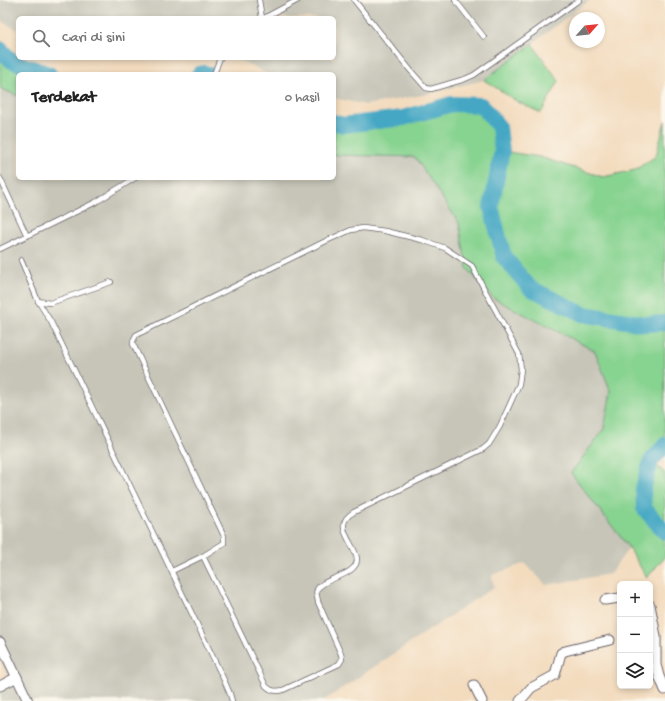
<!DOCTYPE html>
<html lang="id">
<head>
<meta charset="utf-8">
<style>
	:root { --surface:#fff; --page:#f6f6f6; --text:#222; --muted:#767676; --line:#e0e0e0 }
	body { margin:0; font-family:"Gochi Hand",sans-serif; background:var(--page); color:var(--text) }
	.controls { position:absolute; right:12px; bottom:12px; display:grid; overflow:hidden; border-radius:6px; box-shadow:0 2px 6px #0003 }
	.controls button { width:36px; height:36px; display:grid; place-items:center; padding:0; border:0; border-bottom:1px solid var(--line); background:var(--surface); color:var(--text); font:20px sans-serif }
	.compass { position:absolute; left:569px; top:12px; width:36px; height:36px; border-radius:50%; background:var(--surface); box-shadow:0 2px 6px #0003; rotate:63deg }
	.list { margin:0; padding:0; list-style:none }
	h2 { display:flex; justify-content:space-between; align-items:center; height:52px; margin:0; padding:0 16px; font-size:17px }
	h2 small { font-size:13px; font-weight:400; color:var(--muted) }
	.icon { flex:none; width:22px; height:22px; fill:none; stroke:currentColor; stroke-width:2; stroke-linecap:round; stroke-linejoin:round }
	.map { position:relative; flex:none; width:665px; height:701px; overflow:hidden }
	.search { position:absolute; background:var(--surface); box-shadow:0 2px 6px #0003; left:16px; top:16px; width:320px; height:44px; display:flex; align-items:center; gap:10px; box-sizing:border-box; padding:0 14px; border-radius:6px; color:var(--muted); font-size:15px }
	.panel { position:absolute; background:var(--surface); box-shadow:0 2px 6px #0003; left:16px; top:72px; width:320px; height:108px; border-radius:6px }
	.map>svg:first-child { display:block }
	.industrial { fill:#c6c5b8 }
	.green { fill:#87d390; stroke:#547a66 }
	.lines { fill:none; stroke-linecap:round; stroke-linejoin:round }
	.river { stroke:#45a7c4; stroke-width:16 }
	.lane-casing { stroke:#6b6369; stroke-width:6 }
	.street-casing { stroke:#6b6369; stroke-width:11 }
	.lane { stroke:#fff; stroke-width:4.5 }
	.street { stroke:#fff; stroke-width:9 }
</style>
</head>
<body>
<div class="map">
<svg width="665" height="701" viewBox="0 0 665 701">
	<rect width="100%" height="100%" fill="#fbf7ec"/>
	<filter id="ink" filterUnits="userSpaceOnUse"><feTurbulence type="fractalNoise" baseFrequency=".025" numOctaves="2"/><feDisplacementMap in="SourceGraphic" scale="8" xChannelSelector="R" yChannelSelector="G"/><feConvolveMatrix kernelMatrix="1 2 1 2 8 2 1 2 1" color-interpolation-filters="sRGB"/></filter>
	<filter id="wash" filterUnits="userSpaceOnUse"><feTurbulence type="fractalNoise" baseFrequency=".012" numOctaves="4" result="noise"/><feDisplacementMap in="SourceGraphic" scale="16" xChannelSelector="R" yChannelSelector="G"/><feGaussianBlur stdDeviation="0.9" result="paint"/><feColorMatrix in="noise" values="0 0 0 0 0 0 0 0 0 0 0 0 0 0 0 0 0 1.4 0 .05"/><feComposite in="paint" operator="in"/></filter>
	<g filter="url(#wash)">
		<rect width="100%" height="100%" fill="#f3dbbe"/>
		<g class="industrial">
			<path d="M0,0H590L484,80L428,94L366,105L334,98V74H268L238,59H155L143,58H334V18H18V30L2,22L0,18Z"/>
			<path d="M0,88L18,96V178H199L203,186L222,178H334V155L415,157L459,223L467,268L493,298L595,351L611,392L604,429L571,473L629,548L610,574L546,585L525,563L492,575L494,587L323,701H0V689L11,683L0,659Z"/>
		</g>
		<g class="green">
			<path d="M532,44L559,81L541,113L518,102L484,80Z"/>
			<path d="M0,49L12,61L49,74H18V96L0,88Z"/>
			<path d="M452,104L481,105L499,127L502,151L540,157L603,177L635,170L656,156L665,121V445L651,461L665,473V556L647,578L629,548L571,473L604,429L611,392L595,351L493,298L467,268L459,223L415,157L334,155V122L343,125L403,118Z"/>
		</g>
		<g class="lines">
			<g class="river">
				<path d="M0,49L12,61L49,74"/>
				<path d="M199,74L204,73L208,74"/>
				<path d="M334,122L343,125L403,118L452,104L481,105L499,127L502,151L491,207L504,257L530,288L583,314L645,324L665,323"/>
				<path d="M665,445L651,461L643,489L644,508L662,529L665,532"/>
			</g>
		</g>
	</g>
	<g filter="url(#ink)">
		<g class="lines">
			<g class="lane-casing">
				<g id="lane">
					<path d="M259,0L262,18"/>
					<path d="M354,0L411,71L426,88L431,89L465,79L474,75L579,0"/>
					<path d="M455,0L484,37"/>
					<path d="M264,18L298,0"/>
					<path d="M214,74L220,58"/>
					<path d="M0,178L27,236"/>
					<path d="M0,249L96,202L135,178"/>
					<path d="M21,260L38,301L51,322L224,680L230,694L232,701"/>
					<path d="M38,301L50,303L111,282"/>
					<path d="M172,571L203,556L224,543V536L133,344V341L136,335L326,241L351,230L363,228L385,231L422,240L445,248L472,266L519,354L521,369L519,384L500,426L489,444L483,449L354,512C327,527 363,549 356,564C350,577 321,579 317,590C315,593 318,598 318,602L341,654L342,659L339,664L283,690C276,692 271,691 266,686L203,556"/>
				</g>
			</g>
			<g class="street-casing">
				<g id="street">
					<path d="M605,600L620,598"/>
					<path d="M650,605L656,636V665L659,676L665,690"/>
					<path d="M0,642L28,701"/>
					<path d="M474,685L482,701"/>
					<path d="M0,686L17,677"/>
					<path d="M520,701L531,688L555,675L561,653L565,651L610,640"/>
				</g>
			</g>
			<use href="#lane" class="lane"/>
			<use href="#street" class="street"/>
		</g>
	</g>
</svg>
<div class="controls">
<button>+</button>
<button>−</button>
<button><svg class="icon" aria-label="layers" viewBox="0 0 24 24"><path d="M12 4l9 5-9 5-9-5zM3 14l9 5 9-5"/></svg></button>
</div>
<svg class="compass" viewBox="-18 -18 36 36"><path d="M0-13l5 13h-10z" fill="#e53935"/><path d="M0 13l5-13h-10z" fill="#767676"/></svg>
<div class="search"><svg class="icon" aria-label="search" viewBox="0 0 24 24"><circle cx="10" cy="10" r="6"/><path d="M15 15l6 6"/></svg>Cari di sini</div>
<section class="panel">
<h2>Terdekat<small>0 hasil</small></h2>
<ul class="list">
</ul>
</section>
</div>
</body>
</html>
